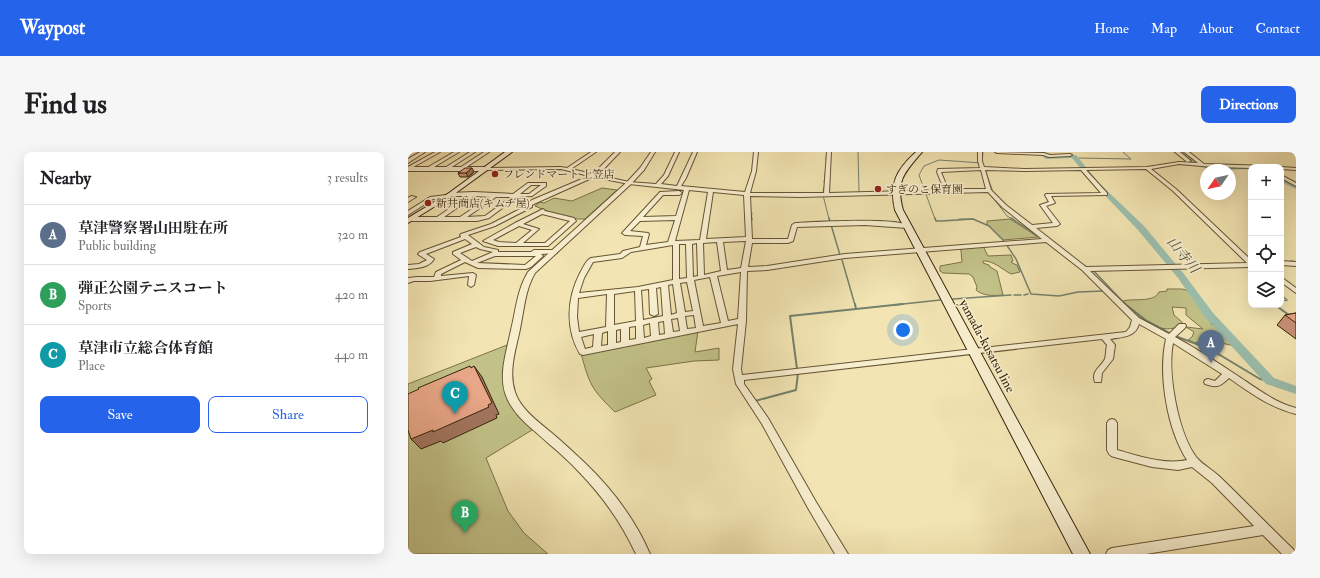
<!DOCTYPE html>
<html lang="en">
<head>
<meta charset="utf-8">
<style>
	:root { --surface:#fff; --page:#f6f6f6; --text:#202124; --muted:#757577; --line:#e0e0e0; --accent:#2563eb }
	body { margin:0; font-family:"IM FELL Double Pica","Noto Serif JP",serif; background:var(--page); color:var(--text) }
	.controls { position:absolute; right:12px; top:12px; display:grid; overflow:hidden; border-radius:8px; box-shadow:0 4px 16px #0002 }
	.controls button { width:36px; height:36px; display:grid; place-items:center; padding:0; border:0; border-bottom:1px solid var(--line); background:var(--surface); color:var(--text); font:20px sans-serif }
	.compass { position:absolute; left:792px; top:12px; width:36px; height:36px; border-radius:50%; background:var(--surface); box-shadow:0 4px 16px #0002; rotate:236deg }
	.you { position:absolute; left:495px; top:178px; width:14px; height:14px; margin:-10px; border:3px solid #fff; border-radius:50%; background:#1a73e8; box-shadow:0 0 0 6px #1a73e833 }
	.badge { display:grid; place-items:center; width:26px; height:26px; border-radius:50%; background:var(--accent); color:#fff; font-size:13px; font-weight:700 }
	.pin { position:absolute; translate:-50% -33px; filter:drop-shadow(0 1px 2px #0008) }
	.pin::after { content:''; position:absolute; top:21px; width:14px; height:12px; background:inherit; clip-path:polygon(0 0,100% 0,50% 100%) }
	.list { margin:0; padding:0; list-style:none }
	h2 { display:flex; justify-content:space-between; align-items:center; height:52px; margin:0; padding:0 16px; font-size:17px }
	h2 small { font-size:13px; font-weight:400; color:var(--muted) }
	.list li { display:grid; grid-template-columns:26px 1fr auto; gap:12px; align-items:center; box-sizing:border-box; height:60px; padding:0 16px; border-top:1px solid var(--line) }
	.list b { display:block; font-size:15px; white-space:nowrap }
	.list p { margin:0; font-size:13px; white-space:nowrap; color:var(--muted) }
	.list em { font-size:13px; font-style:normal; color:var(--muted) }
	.actions { display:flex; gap:8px; padding:12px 16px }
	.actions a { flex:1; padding:9px 0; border:1px solid var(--accent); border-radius:8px; text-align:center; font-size:14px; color:var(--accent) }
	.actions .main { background:var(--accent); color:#fff }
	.icon { flex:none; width:22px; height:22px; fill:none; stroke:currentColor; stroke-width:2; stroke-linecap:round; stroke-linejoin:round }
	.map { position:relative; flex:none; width:888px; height:402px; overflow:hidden; border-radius:8px }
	header { display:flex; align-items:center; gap:24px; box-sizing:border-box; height:56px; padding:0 20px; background:var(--accent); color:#fff }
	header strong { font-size:19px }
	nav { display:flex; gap:22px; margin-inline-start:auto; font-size:14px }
	.intro { display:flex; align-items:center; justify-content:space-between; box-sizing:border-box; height:96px; padding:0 24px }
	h1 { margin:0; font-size:28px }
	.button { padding:10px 18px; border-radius:8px; background:var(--accent); color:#fff; font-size:14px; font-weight:700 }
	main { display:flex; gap:24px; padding:0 24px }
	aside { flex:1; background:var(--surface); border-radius:8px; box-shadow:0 4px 16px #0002 }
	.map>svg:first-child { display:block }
	.green { fill:#c2c288; stroke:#7c724a }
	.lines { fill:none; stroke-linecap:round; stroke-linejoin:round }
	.stream-far2 { stroke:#73816d; stroke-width:1 }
	.stream-far1 { stroke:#73816d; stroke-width:1.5 }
	.stream { stroke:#73816d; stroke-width:2 }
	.river { fill:#9bbfae; fill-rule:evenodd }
	.minor-casing { stroke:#665435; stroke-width:2 }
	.tertiary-casing { stroke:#665435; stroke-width:2 }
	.secondary-casing { stroke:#37230b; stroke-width:2 }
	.minor { fill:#f7eece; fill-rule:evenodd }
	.tertiary { fill:#f7eece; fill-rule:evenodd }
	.secondary { fill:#f7eece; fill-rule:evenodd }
	.wall { fill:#c89075; stroke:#37230b }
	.shaded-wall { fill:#a2755f; stroke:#37230b }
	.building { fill:#e8a788; stroke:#37230b }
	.poi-dot { fill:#8f2418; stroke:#f7eece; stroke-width:1.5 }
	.labels { text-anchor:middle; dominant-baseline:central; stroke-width:3.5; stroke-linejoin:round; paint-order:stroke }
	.far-poi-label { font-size:11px; fill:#37230b; stroke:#f7eece; text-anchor:start }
	.street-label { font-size:13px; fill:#37230b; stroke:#f7eece }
	.water-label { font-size:14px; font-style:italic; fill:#55523c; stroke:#f7eece }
</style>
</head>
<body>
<header>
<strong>Waypost</strong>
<nav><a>Home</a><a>Map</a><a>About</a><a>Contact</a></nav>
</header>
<div class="intro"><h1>Find us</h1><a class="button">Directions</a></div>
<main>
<aside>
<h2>Nearby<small>3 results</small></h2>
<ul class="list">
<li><span class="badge" style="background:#5c6f8a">A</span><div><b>草津警察署山田駐在所</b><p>Public building</p></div><em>320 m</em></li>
<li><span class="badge" style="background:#2e9e5b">B</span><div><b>弾正公園テニスコート</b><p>Sports</p></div><em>420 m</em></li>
<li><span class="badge" style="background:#0f9aa8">C</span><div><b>草津市立総合体育館</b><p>Place</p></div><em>440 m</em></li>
</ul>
<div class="actions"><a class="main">Save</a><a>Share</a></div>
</aside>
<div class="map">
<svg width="888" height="402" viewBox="0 0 888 402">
	<rect width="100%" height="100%" fill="#f2e5b3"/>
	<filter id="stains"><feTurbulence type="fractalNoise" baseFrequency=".005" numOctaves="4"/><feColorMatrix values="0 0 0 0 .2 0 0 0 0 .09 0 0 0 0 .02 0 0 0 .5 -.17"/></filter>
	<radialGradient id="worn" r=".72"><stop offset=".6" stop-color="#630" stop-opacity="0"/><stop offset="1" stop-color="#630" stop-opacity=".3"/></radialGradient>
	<g class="green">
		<path d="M194,36L209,38L177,67C160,68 143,61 127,54L132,50L136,51L146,46L164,49Z"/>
		<path d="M602,67L630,85L595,88L579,72V69Z"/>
		<path d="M575,94L580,104L603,103L605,109L603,110L604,111L609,113L612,120L603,122C595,118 585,108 575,109V111L581,113L582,115L589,119L595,143C585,144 575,144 568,138L569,135L565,125L561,122L535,121L532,119V114L554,110L553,99L552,96Z"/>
		<path d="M759,137C779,137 778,135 790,150L789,152L795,156L805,169L803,172L813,178L827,194L813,191H804L798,188L787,191L780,188L784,185L786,180L778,175L795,177L778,163V156L764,155L766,163L774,170V172C754,187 730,164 715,149C725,146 746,151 751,140L759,139Z"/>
		<path d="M290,179L287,200L311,196V208L286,209L238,216L244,227L241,229L248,243L207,260C184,238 181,232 173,201Z"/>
		<path d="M99,193C93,236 93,247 124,278L78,306L100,359L116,381L140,402H0V232Z"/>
	</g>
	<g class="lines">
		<g class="stream-far2">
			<path d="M450,0L451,40"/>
			<path d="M671,6L723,7L715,0"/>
			<path d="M418,7L419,0"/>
			<path d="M575,18H577L585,40H583"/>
			<path d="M551,19L565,18"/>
			<path d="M417,23L418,13"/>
			<path d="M416,30L417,24"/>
			<path d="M415,41L416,35"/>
			<path d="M415,43L421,67"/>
			<path d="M583,43L599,64L604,67"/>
			<path d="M343,67L344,61"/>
			<path d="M527,67L511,23L516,14L531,8L574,11L575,0"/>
			<path d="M551,67H566"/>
		</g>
		<g class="stream-far1">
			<path d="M421,66L432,103"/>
			<path d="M527,66L528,69H533L565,67L581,74L596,89L608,107L623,142L651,144L670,140L696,139"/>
			<path d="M603,66L632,85"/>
			<path d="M343,72L344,66"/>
			<path d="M812,84L833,105"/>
			<path d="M434,108L447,153"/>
			<path d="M880,110L885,109"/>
			<path d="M768,113L801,112"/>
			<path d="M676,114L683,116L718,153"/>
			<path d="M606,143H613"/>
			<path d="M616,143L620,142"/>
			<path d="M873,143L879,148L873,149"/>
			<path d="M545,147L603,143"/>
			<path d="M486,153L532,148"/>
		</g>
		<g class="stream">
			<path d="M447,152L448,157"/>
			<path d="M717,152L739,169L763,182"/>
			<path d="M867,153L881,163"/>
			<path d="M767,184L802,197L852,227L862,229"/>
			<path d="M389,217L382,164L495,152"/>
			<path d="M347,249L388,238L390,221"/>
		</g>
		<g class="river">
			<path d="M629,0H636L639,3H668L691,31L736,74L776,122L805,161L866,226L888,234V242L858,232L797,165L770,126L730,78L687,33L664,6L638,7Z"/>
			<path d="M773,0H779L789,10L798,13H843L846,15H843V17C815,17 793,24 773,0Z"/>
			<path d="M873,25L888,32V37L873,30Z"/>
		</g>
		<g class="minor-casing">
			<g id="minor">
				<path d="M27,0H32L0,18V15Z"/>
				<path d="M46,0H51L21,18L17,17Z"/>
				<path d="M62,0H67L39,18L35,17Z"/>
				<path d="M76,0H81L54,18L50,17Z"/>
				<path d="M183,0H188L163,17L185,22L207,0H212L190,23L221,30L248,32L256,23L267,0H271L260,24L253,32L269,34L285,0H289L278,26L273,34L337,40L344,19L346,0H350L348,19L342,41H416L419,0H423L421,41L539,38L533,30L529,20L530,17L572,16L570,9V0H574V9L576,15L616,17L739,15L771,10L790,11L776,0H781L796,12L862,14V15H843V16L805,15L771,12L743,17L768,37L843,108V115L682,119L731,166L761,182L771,172H777L778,174L777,176L767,185C791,198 813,213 836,228C852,239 869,251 888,256V262C863,256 842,241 821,226C811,235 810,236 797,232L796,230L797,228L800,227L807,229L814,222L765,191C759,220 770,282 789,306C795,313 805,318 812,325C837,349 861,374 886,398L888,402H874L855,383L738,402H698L700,398L704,396L846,374L804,331L784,315L770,318L744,315L706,305C702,304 701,302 699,298V271L701,268L704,267L707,268L709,271V298C731,304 756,313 779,308C759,277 750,222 758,187L731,172C727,186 713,185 702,187L707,193L705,207L694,221L693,230H687C683,219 692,216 697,207C698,203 698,197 699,193L694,187L336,228V232L360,266L408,350L440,402H427L400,356L354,272L328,232L325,217L330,172L175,203L172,202C157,177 159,146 172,121C175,116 178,108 183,106L212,102L215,99L232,95L235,84L217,83L214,81L215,80L252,40L271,39L274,41L271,43H255L235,65L268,64L276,38L221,32L186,25L128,51L124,53V55L87,74L60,83L76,95L90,98V100H123L126,98H147L149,99V101L133,102L135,104L134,105L123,115L118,117L70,116L57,110L33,122V124L65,121L68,123L66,133L63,135L60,133L61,124L22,129H6L0,131V126L9,125H26L28,120L53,108L45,102V100L64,92L57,87L18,102L26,107C21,116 9,116 0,117V113L11,112L19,108L11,103L10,102L12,100L53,85L52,83L53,82L83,72L116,55V53L124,48L181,24L153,17L77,18H75V16L153,15L159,16ZM738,17L765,39L839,111L678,115L628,76L649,74L652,72L638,54L647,51L643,44L699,43V41L678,18ZM573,18L578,37H544L537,30L533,20ZM577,18L616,19L673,18L693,41L638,42L637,43L641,50L632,53L645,71L624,73L598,53L583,38ZM281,38L300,40L292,88L267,89ZM305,40L336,43L338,85L298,87ZM580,40L594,55L634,87L437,102L359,114L340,115L344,91H380L385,89L389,75L457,73L499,76L502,74C488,65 407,70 387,71L384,73L380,87H344L342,44L392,45ZM267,68L260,90L238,93L241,82L240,81L222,79L232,69ZM338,89L333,116L319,118L315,90ZM309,90L313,119L296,123L295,91ZM638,90L674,118L724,168L722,175L718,180L334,223L333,217L338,169L339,119L359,118L437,106ZM289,91L290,124L285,125L284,92ZM271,92H278L279,126L271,127ZM265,93V128L230,135L171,141L176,126L185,110L214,106L223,100ZM68,95L72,97L85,100L64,109L52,101ZM87,104H128L117,113L69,111ZM333,120L330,167L320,169L309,124ZM302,125L313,171L295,174L286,128ZM279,130L285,159L277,160L272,131ZM265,132L269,161L263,163L260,133ZM253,135L255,164L235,168L233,138L241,137L242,162L246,164L250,162L248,136ZM227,139L228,169L206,173V142ZM199,142L198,175L171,180L169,165L170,146ZM286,163L288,176L279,177L277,164ZM270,166L272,179L265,180L263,167ZM256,169L257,182L251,183L250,170ZM242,171L243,184L236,186L235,173ZM228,174V187L221,188V175ZM213,177V190L208,191V178ZM200,179V193L193,194L194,181ZM186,182L185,195L177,197L173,185Z"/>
				<path d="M587,0L636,1L642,3L662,2L664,3L662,4L641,5L635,3L589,1Z"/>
				<path d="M767,0H772L783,9L779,10Z"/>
				<path d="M884,0H888V2Z"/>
				<path d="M871,15H873L888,16V18L873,17V15Z"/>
				<path d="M873,23L888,31V34L873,26Z"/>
				<path d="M120,31H138V34L124,44L109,45L81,66L69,69H3L0,67L3,65H29L60,44H43L40,42L41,41L66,40L105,42ZM123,33H133L121,42H112ZM66,44L82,45L52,65H36ZM88,45H103L77,64L59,65Z"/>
				<path d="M38,43L41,45L40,46L25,47L0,63V59L22,45Z"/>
				<path d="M3,44L8,45L0,50V46Z"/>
				<path d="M135,57L137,59L166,66L168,69L140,94H90L75,89L107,71ZM134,62L162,69L137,91H115L131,77L115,72ZM111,74L124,78L108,91L91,90L85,88Z"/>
				<path d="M873,109L888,110V114L873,113Z"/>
				<path d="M873,125L888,136V141L873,130Z"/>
			</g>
		</g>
		<g class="tertiary-casing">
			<g id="tertiary">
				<path d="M12,0H17L0,11V7Z"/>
				<path d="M243,0H247L236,18L223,32L127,121C117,138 116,158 112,177C108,197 100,219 107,240C113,258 131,270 145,282C156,291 166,301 177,311C204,337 227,367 242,402H228C214,372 196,346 173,322C163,311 152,301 140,291C124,276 104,263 97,241C91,220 99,198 103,178C108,158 109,138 120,120L219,30L232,16Z"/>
				<path d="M0,15H77L80,17L77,19H0Z"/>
			</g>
		</g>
		<g class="secondary-casing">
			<g id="secondary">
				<path d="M97,0H104L45,43L0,71V66L41,41Z"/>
				<path d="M508,0H514C496,21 487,29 495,58L682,402H665L487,58C481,32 488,18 508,0Z"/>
			</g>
		</g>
		<use href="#minor" class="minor"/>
		<use href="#tertiary" class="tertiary"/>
		<use href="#secondary" class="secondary"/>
	</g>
	<g class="wall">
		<path d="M66,20L60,25H52L50,21Z"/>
		<path d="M888,161V187L869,173L877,163Z"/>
	</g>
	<g class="shaded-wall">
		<path d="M64,16L66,20L60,25L58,21Z"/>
		<path d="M66,214L74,225L91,262L88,263L89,266L35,291L33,289L13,297L3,287Z"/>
	</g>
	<g class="building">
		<path d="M57,16H64L58,21H50Z"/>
		<path d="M888,161V171L877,163Z"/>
		<path d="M62,214L63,216L66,214L84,251L80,253L81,255L25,280V278L3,287L0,278V242L11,237L10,236Z"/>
	</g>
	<g class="poi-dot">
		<circle cx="87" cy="22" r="4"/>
		<circle cx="470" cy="37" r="4"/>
		<circle cx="20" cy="51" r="4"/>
	</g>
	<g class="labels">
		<g class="far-poi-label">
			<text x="95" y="22">フレンドマート 上笠店</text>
			<text x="478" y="37">すぎのこ保育園</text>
			<text x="28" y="51">新井商店(キムチ屋)</text>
		</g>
		<g class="street-label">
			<text transform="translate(579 194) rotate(62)">yamada-kusatsu line</text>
		</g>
		<g class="water-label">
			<text transform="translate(775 103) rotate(51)">山寺川</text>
		</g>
	</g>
	<rect width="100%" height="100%" filter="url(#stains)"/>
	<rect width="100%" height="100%" fill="url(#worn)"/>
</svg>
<div class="controls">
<button>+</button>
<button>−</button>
<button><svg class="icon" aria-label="locate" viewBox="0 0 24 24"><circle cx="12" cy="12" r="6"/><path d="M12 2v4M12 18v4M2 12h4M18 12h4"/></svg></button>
<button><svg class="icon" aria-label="layers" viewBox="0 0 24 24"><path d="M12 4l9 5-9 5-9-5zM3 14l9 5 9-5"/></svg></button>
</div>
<svg class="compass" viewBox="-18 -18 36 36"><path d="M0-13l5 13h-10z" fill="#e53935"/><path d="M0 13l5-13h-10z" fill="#757577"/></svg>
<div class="you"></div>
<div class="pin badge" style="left:803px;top:211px;background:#5c6f8a">A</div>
<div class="pin badge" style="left:57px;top:381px;background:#2e9e5b">B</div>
<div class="pin badge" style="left:47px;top:262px;background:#0f9aa8">C</div>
</div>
</main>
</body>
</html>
